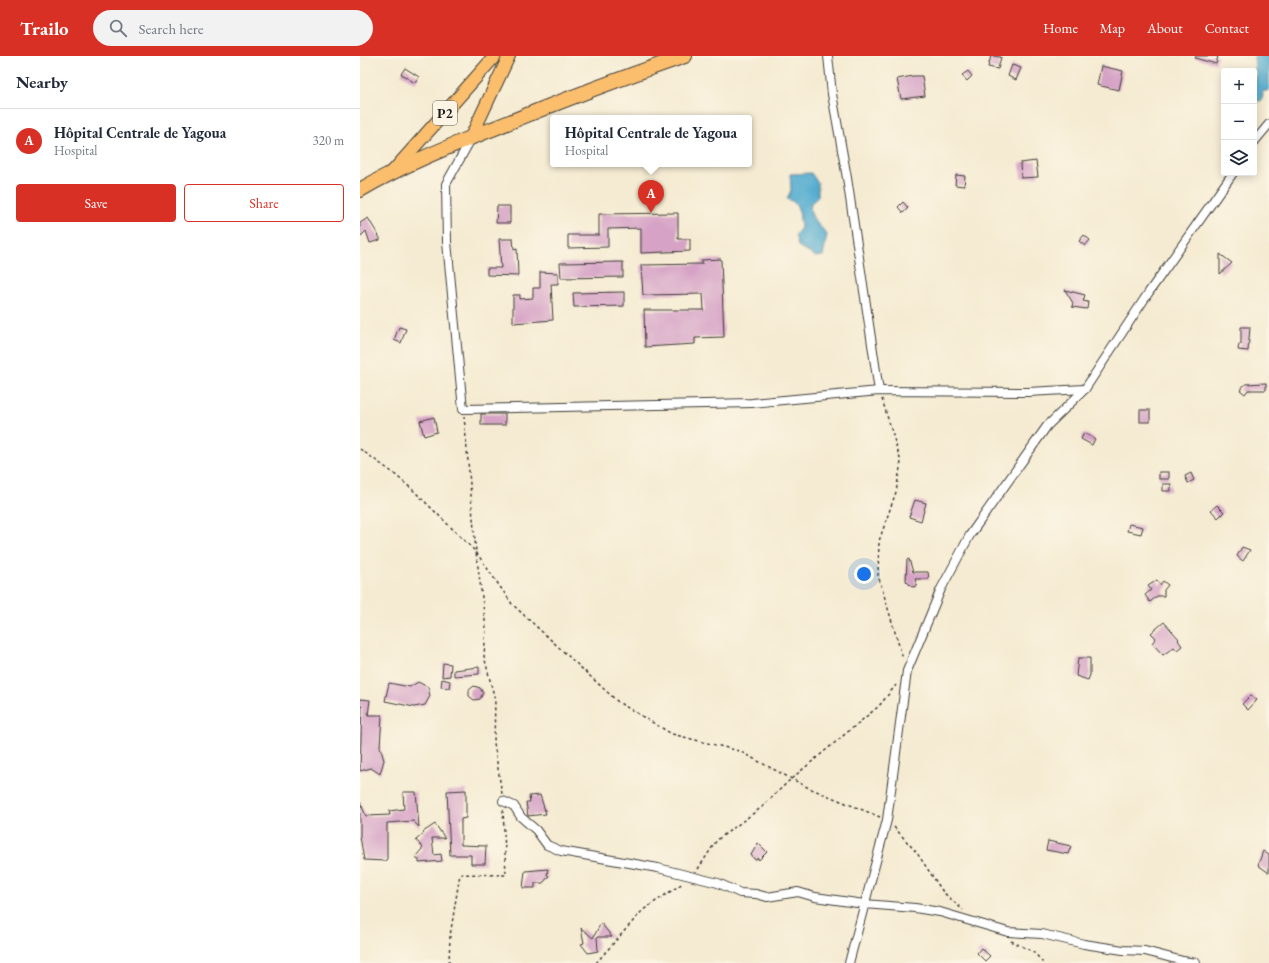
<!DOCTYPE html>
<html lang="en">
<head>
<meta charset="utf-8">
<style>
	:root { --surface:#fff; --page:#f2f2f3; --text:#1f2937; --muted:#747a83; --line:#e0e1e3; --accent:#d93025 }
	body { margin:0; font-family:"EB Garamond",serif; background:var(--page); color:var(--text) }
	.controls { position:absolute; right:12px; top:12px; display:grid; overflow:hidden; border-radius:4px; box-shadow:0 2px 10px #0003 }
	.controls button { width:36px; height:36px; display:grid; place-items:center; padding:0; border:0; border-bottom:1px solid var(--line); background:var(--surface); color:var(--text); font:20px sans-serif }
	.you { position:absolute; left:504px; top:518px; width:14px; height:14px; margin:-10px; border:3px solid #fff; border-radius:50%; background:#1a73e8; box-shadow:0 0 0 6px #1a73e833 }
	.badge { display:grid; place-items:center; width:26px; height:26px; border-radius:50%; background:var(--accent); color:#fff; font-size:13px; font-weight:700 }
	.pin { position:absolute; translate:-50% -33px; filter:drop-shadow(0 1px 2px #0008) }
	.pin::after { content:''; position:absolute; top:21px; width:14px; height:12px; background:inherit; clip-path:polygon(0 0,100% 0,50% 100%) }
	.popup { position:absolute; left:190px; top:59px; width:202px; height:52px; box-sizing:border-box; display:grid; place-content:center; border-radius:4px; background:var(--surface); filter:drop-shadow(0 1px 3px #0005); font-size:13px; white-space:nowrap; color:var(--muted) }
	.popup b { font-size:15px; color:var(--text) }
	.popup::after { content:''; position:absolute; left:50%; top:100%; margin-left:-8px; border:8px solid transparent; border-top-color:var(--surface) }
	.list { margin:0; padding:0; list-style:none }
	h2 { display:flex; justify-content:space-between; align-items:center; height:52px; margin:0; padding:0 16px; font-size:17px }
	h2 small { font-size:13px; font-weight:400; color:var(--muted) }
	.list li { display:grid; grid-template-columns:26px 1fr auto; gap:12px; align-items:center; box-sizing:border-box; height:64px; padding:0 16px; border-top:1px solid var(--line) }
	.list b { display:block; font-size:15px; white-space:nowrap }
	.list p { margin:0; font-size:13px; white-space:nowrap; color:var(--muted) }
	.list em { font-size:13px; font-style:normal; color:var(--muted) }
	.actions { display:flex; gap:8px; padding:12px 16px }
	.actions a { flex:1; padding:9px 0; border:1px solid var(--accent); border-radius:4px; text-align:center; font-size:14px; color:var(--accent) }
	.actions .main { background:var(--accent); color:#fff }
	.icon { flex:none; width:22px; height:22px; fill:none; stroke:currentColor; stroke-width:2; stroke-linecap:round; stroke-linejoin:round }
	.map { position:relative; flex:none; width:909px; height:907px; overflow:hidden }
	header { display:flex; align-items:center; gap:24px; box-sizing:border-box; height:56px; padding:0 20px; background:var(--accent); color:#fff }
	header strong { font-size:19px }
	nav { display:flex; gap:22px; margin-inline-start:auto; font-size:14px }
	.search { width:280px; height:36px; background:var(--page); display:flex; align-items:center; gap:10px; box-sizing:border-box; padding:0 14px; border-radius:22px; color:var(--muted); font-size:15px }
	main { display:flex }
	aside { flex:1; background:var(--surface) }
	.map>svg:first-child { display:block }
	.water { fill:#52acd0; stroke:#376476 }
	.building { fill:#d6a3c6 }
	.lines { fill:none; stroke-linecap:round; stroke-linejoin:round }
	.street-casing { stroke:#3d3b37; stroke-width:10 }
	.primary-casing { stroke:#3d3b37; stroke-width:14 }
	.highway-casing { stroke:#3d3b37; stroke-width:16 }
	.path { stroke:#3d3b37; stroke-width:1.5; stroke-dasharray:3 3; stroke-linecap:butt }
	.street { stroke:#fff; stroke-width:8 }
	.primary { stroke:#fabe6d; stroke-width:12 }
	.highway { stroke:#fabe6d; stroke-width:14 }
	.labels { text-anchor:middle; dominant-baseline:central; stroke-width:3; stroke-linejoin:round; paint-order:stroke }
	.shield { fill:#fcf5e5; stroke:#5f5d58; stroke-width:1 }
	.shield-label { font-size:14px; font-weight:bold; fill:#1c1c1c }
</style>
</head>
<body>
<header>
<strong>Trailo</strong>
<div class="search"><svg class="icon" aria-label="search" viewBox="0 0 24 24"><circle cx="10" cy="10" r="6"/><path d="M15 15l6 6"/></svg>Search here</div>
<nav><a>Home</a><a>Map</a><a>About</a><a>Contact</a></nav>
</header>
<main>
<aside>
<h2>Nearby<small></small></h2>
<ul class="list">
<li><span class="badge">A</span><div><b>Hôpital Centrale de Yagoua</b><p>Hospital</p></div><em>320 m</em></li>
</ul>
<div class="actions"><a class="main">Save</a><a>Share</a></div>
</aside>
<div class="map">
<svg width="909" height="907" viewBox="0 0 909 907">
	<rect width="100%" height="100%" fill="#fcf5e5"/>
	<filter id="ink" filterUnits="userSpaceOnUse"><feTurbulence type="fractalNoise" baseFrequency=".025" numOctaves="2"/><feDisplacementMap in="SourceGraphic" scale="8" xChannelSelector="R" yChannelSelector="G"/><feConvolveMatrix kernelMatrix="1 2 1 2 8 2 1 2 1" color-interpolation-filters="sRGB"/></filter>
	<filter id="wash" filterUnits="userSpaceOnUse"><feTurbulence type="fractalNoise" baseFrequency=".012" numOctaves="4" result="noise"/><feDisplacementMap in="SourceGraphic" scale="16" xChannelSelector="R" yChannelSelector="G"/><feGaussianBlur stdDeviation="0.9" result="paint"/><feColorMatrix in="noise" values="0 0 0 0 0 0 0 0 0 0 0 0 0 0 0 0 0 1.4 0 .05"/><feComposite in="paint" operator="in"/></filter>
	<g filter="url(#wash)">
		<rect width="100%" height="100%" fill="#f5ebd2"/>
		<g class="water">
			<path d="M894,0H909V34L902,36L903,40L900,45H895L894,26L896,24Z"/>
			<path d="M451,117L458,127V141L451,147C448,163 459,167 467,179L463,200L456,201L438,190L435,179L441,172L439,155L434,146L427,143L431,134L430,118Z"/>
		</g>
		<g id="blocks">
			<g class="building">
				<path d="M631,0L641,1L638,13L628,11Z"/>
				<path d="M836,0H858L856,8L835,2Z"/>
				<path d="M652,9L661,12L656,24L648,20Z"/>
				<path d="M741,10L763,15L759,34L737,29Z"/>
				<path d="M45,12L59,21L55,27L41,18Z"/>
				<path d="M608,15L612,20L607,25L602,19Z"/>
				<path d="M553,20H562L565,40L541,43L537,23Z"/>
				<path d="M676,105L678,121L661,122L660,107Z"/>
				<path d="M596,119L605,120L604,130L595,129Z"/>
				<path d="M543,146L548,152L543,157L538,151Z"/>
				<path d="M137,150H150V167H136Z"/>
				<path d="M318,157V183H330V195L281,197V172L248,173V191L208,192V179H239V158Z"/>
				<path d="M8,162L20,182V184L10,187L6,175L0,181V167Z"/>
				<path d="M724,179L730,184L725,190L719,185Z"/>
				<path d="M139,183H153L154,193L157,192L158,220L127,219V212H141Z"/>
				<path d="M860,198L872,207L860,218Z"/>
				<path d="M361,203L364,281L335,282V288L285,291L284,254H344L343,238L283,239L281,209L342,208V204Z"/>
				<path d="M263,206V221L201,222L200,207Z"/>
				<path d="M180,216L198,217V228H191L193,264L153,267V239H160V243L173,242V232H180Z"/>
				<path d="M705,234L725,239L723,245L728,246L727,253L712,251L713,247Z"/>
				<path d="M264,236V250L214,251L213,237Z"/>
				<path d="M39,271L46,273L41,287L34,284Z"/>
				<path d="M881,271H890L888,295L878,294L879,288H881Z"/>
				<path d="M906,327V334H888L885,338L880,334L885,328Z"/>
				<rect x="780" y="354" width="10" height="12"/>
				<rect x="121" y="358" width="24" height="11"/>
				<path d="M74,361L77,376L64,380L60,365Z"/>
				<path d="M724,377L735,383L732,389L721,383Z"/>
				<rect x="799" y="416" width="10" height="7"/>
				<path d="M831,417L834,424L828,427L825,420Z"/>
				<rect x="803" y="428" width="8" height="7"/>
				<path d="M555,444L566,447L561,465L549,461Z"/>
				<path d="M857,449L864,456L858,462L851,454Z"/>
				<path d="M769,468L783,471L781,478L767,475Z"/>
				<path d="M882,491L890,494L883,505L877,500Z"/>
				<path d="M549,503L553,516H568L569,523H555L557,530L552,531L546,525L547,504Z"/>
				<path d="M797,524L800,529L803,525L808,529L804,534V540H797L790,546L785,539L791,534L788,530Z"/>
				<path d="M804,566L819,583L818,584L822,590L817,594L814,591L803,599L792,587L796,582L791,577Z"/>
				<path d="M718,602H730V619L728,624L716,620Z"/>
				<path d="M83,607L91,608L90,620L82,621Z"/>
				<path d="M119,611V618L94,620V614Z"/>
				<path d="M82,623L90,625L89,632L81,631Z"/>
				<path d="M58,626L68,631L70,640L65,649L54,651L25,645L29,627L50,631Z"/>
				<path d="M114,630L120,632L123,637L120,643L114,644L109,640V634Z"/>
				<path d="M891,639L897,644L888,654L882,648Z"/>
				<path d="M0,643L10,644L8,659H22L20,691L24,704L20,718L11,712L0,715L2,650H0Z"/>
				<path d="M106,734V762L101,763V789L126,790L125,808H111V799H90L87,735Z"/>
				<path d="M43,736H56L59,771L53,765L27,767V803L25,805L4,804L0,780V746L6,760L30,759L29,755L44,753Z"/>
				<path d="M180,739L186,758L168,760L166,746H170L169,740Z"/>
				<path d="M75,768L85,782H72L74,799L81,798L82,805L59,807V803L55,801L63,792L56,784L64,777L63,776Z"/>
				<path d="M688,785L711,790L708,798L686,794Z"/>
				<path d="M398,787L407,796L399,804L398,802L395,804L391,799Z"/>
				<path d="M903,795L909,799V817L898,809Z"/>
				<path d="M188,813L187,819L189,820L183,827H175V832H163L165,815Z"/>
				<path d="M241,867L252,881H237L238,895L228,897L221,888L224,887L221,872L233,882Z"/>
				<path d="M621,892L630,900L625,905L617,897Z"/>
			</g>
		</g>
	</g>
	<g filter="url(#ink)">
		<use href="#blocks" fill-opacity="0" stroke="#3d3b37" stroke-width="1"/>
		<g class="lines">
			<g class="street-casing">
				<g id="street">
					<path d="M468,0L472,38L487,122L519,335"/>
					<path d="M111,83L86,128L87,186L103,353L392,347L519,335L668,336L725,333"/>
					<path d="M894,86L909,68"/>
					<path d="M143,745L154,750L161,761L176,774L187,789L201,795L298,812L358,827L380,837L396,838L407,841L438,836L455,841L504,848L555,852L580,856L648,876L682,878L724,888L763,894L785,895L823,905L836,907"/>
					<path d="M489,907L527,764L547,615L581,533L610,479L687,370L725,333L789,236L873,117"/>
				</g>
			</g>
			<g class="primary-casing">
				<g id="primary">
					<path d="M111,81L149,0"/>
					<path d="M34,114L135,0"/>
				</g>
			</g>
			<g class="highway-casing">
				<path id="highway" d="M0,134C43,109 88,91 135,72C198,46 261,22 325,0"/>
			</g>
			<g class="path">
				<path d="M522,343L541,406L536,436L519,485L518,519L543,603"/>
				<path d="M104,360L116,496L126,572L124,600L135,644L134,687L142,738"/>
				<path d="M0,393L32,416L53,434L116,496L152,548L258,646L312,678L379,695L449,732L520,761"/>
				<path d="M534,771L557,797L583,836L603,854"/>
				<path d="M338,813L357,784L402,751L431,723L519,650L536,629"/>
				<path d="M651,885L674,896L683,907"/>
				<path d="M89,907L90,880L100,818L146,819L143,753"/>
				<path d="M236,907L283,854L323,827"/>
			</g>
			<use href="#street" class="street"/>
			<use href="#primary" class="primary"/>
			<use href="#highway" class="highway"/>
		</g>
	</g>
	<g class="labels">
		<rect class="shield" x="73" y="45" width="24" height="24" rx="3"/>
		<g class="shield-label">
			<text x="85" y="57">P2</text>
		</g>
	</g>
</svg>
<div class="controls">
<button>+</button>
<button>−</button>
<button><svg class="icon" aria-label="layers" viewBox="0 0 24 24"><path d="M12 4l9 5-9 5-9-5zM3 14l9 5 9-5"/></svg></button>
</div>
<div class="you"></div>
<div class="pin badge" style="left:291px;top:157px">A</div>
<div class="popup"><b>Hôpital Centrale de Yagoua</b>Hospital</div>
</div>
</main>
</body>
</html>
